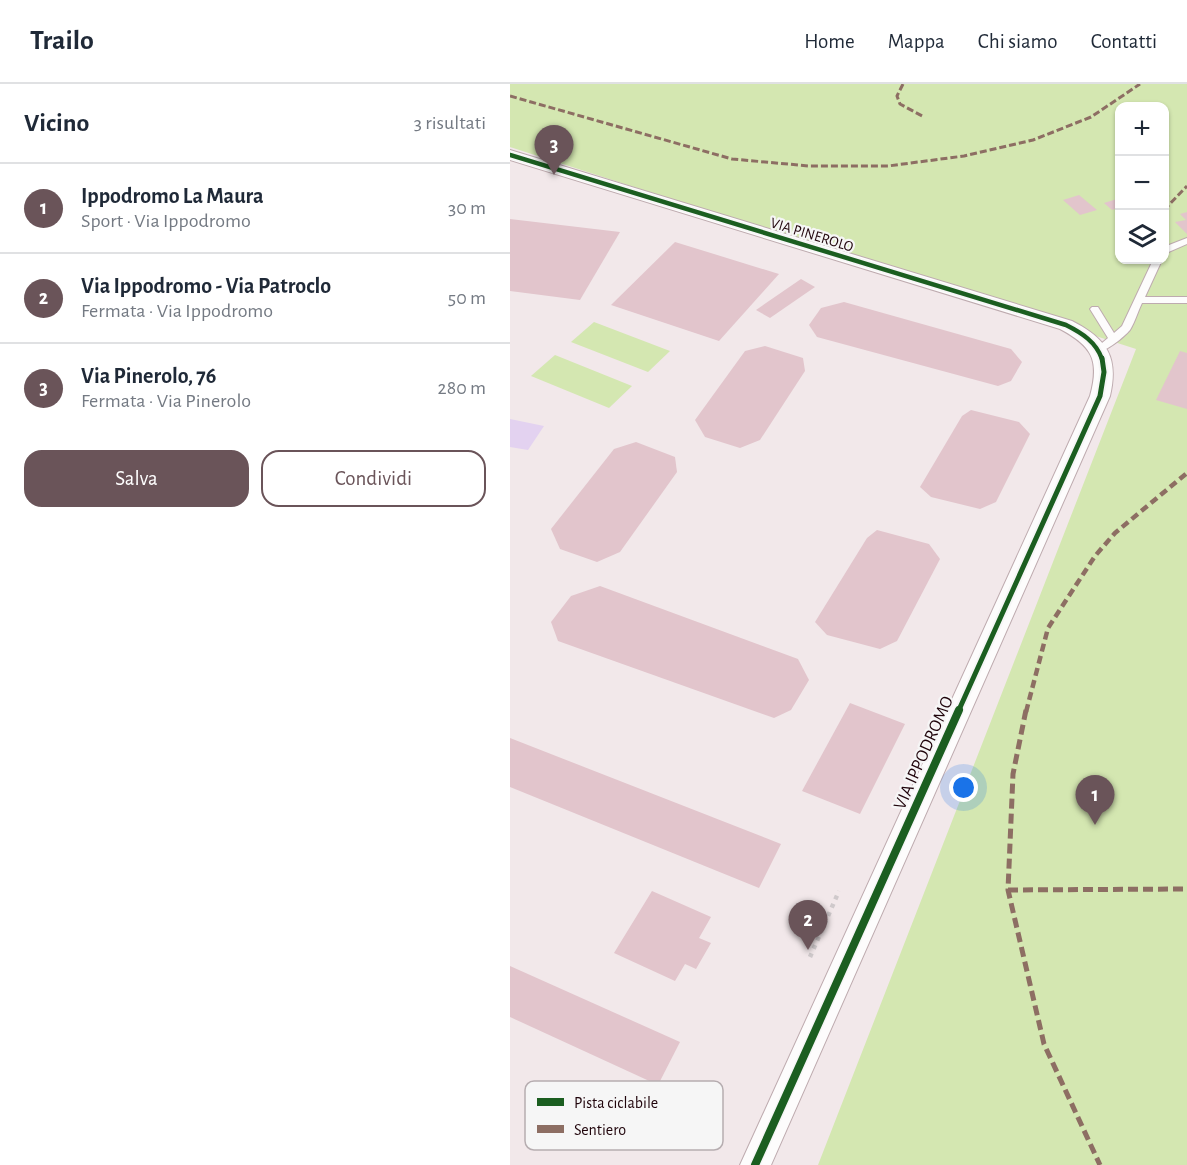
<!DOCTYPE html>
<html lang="it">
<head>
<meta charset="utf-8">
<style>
	:root { --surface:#fff; --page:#f6f6f7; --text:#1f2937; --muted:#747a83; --line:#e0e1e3; --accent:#6a5459 }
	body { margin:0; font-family:"Alegreya Sans",sans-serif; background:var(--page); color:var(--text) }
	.controls { position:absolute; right:18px; top:18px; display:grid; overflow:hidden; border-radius:12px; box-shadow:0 2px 4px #0004 }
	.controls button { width:54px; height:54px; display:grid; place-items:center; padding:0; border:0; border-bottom:2px solid var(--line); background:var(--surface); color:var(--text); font:30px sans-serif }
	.you { position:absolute; left:454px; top:704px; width:21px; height:21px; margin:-15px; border:4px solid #fff; border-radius:50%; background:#1a73e8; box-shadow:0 0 0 9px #1a73e833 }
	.badge { display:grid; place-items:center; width:39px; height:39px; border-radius:50%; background:var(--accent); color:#fff; font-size:20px; font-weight:700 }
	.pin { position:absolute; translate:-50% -50px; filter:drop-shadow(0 2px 3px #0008) }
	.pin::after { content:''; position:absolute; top:32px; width:21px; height:18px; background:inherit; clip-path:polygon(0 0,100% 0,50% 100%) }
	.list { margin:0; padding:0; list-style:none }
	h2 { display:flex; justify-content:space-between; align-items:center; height:78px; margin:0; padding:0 24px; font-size:26px }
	h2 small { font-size:20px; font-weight:400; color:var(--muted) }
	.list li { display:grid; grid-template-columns:39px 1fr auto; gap:18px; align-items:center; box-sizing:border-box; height:90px; padding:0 24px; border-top:2px solid var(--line) }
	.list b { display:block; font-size:22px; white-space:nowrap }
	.list p { margin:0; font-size:20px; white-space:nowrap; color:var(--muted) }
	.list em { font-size:20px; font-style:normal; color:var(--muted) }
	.actions { display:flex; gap:12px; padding:18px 24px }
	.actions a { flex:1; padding:14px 0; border:2px solid var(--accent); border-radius:18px; text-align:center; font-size:21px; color:var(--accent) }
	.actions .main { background:var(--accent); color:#fff }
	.icon { flex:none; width:33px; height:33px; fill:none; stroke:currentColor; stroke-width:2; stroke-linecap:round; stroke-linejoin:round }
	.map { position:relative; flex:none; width:677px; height:1081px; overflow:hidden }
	header { display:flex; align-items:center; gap:36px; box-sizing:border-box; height:84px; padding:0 30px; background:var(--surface); border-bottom:2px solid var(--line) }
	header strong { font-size:28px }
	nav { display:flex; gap:33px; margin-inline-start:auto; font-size:21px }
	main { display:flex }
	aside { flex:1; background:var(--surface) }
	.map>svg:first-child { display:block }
	.green { fill:#d4e7b1; fill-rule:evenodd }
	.water { fill:#e3d2f0 }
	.building { fill:#e2c5cc }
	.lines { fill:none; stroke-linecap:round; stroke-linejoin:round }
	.lane-casing { stroke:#beabaf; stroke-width:2 }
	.street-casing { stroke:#beabaf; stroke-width:2 }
	.path { stroke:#cfc9cb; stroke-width:4.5; stroke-dasharray:4 5; stroke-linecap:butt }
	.lane { fill:#fdfcfc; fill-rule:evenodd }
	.street { fill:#fdfcfc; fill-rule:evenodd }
	.quiet-far2 { stroke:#8d6e63; stroke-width:3; stroke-dasharray:7 3; stroke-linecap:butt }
	.quiet-far1 { stroke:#8d6e63; stroke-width:4.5; stroke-dasharray:8 4.5; stroke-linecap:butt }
	.quiet { stroke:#8d6e63; stroke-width:5; stroke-dasharray:10 5; stroke-linecap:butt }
	.cycleway-far2-casing { stroke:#f6f6f6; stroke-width:8 }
	.cycleway-far1-casing { stroke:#f6f6f6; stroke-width:9 }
	.cycleway-casing { stroke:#f6f6f6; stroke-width:11 }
	.cycleway-far2 { stroke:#1b5e20; stroke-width:4.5 }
	.cycleway-far1 { stroke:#1b5e20; stroke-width:5 }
	.cycleway { stroke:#1b5e20; stroke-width:8 }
	.labels { text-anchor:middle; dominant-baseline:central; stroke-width:4.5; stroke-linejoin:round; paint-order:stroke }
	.far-street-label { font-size:15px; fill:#20040b; stroke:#f6f6f6 }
	.street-label { font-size:18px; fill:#20040b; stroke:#f6f6f6 }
	.key { fill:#f6f6f6; stroke:#b6adb0; stroke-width:1.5 }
	.key-label { font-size:16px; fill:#20040b }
</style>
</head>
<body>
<header>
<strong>Trailo</strong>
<nav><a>Home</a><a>Mappa</a><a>Chi siamo</a><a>Contatti</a></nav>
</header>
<main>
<aside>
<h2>Vicino<small>3 risultati</small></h2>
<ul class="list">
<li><span class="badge">1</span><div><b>Ippodromo La Maura</b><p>Sport · Via Ippodromo</p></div><em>30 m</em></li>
<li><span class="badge">2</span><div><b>Via Ippodromo - Via Patroclo</b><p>Fermata · Via Ippodromo</p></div><em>50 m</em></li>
<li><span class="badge">3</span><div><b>Via Pinerolo, 76</b><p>Fermata · Via Pinerolo</p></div><em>280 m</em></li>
</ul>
<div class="actions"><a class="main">Salva</a><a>Condividi</a></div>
</aside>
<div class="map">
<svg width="677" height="1081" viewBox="0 0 677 1081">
	<rect width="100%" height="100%" fill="#f2e8ea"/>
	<g class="green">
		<path d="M0,0H677V1081H308L626,265L0,63ZM610,22H654V176H610Z"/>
		<path d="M84,238L160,267L138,288L61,258Z"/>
		<path d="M45,271L122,302L99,324L21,292Z"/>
	</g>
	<path class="water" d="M0,335L34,342L18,366L0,363Z"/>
	<g class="building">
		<path d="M569,111L587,126L570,131L553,116Z"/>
		<path d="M610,114V123L602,126L594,119Z"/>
		<path d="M677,128V150L665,138L676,136L670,130Z"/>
		<path d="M0,135L110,148L70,216L0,207Z"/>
		<path d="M165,158L269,190L209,257L101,221Z"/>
		<path d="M291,195L305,203L260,234L246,226Z"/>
		<path d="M334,218L501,265L512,278L501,297L488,302L307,253L299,241L311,224Z"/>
		<path d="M255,262L293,274L295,287L250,356L230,364L195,353L185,336L235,267Z"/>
		<path d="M670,267L677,269V325L646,316Z"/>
		<path d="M461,326L509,338L520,350L486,418L470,425L421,413L410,403L452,332Z"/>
		<path d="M126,358L165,373L167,388L110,468L87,478L50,465L41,445L104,365Z"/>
		<path d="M367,446L419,460L430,475L387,557L370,565L317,551L305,538L357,454Z"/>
		<path d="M90,502L288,575L299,596L281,626L264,634L48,557L41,538L61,512Z"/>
		<path d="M340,619L395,640L350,730L292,707Z"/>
		<path d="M0,654L271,760L249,804L0,703Z"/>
		<path d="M142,807L201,833L189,854L201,859L186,885L175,880L165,897L104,869Z"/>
		<path d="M0,882L170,958L148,1001L0,933Z"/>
	</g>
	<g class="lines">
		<g class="lane-casing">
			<g id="lane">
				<path d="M677,154V160L654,170V163Z"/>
				<path d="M643,176H652L635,213H677V219H632C628,227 625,238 620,246C614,253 595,269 586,268V264L598,254L580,225L582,223H588L604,249L612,242Z"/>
			</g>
		</g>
		<g class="street-casing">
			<path id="street" d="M0,66L562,237C597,255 609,273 600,312L261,1081H230L580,312C590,276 582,262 550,245L0,76Z"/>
		</g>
		<path class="path" d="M300,873L329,807"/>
		<use href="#lane" class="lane"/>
		<use href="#street" class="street"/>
		<g class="quiet-far2">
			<path d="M393,0L387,12L390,20L414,33"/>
			<path d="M0,12L222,75L299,82H378L454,72L523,56L581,33L630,0"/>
			<path d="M654,126L677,102"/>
		</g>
		<path class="quiet-far1" d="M516,628L538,544L585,472L605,449L677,389"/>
		<g class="quiet">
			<path d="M516,626L503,690L498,806L534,960L590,1081"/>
			<path d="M498,806L677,805"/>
		</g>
		<g class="cycleway-far2-casing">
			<path id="cycleway-far2" d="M0,71L556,241C572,249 586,258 592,275"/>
		</g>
		<g class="cycleway-far1-casing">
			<path id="cycleway-far1" d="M448,628L590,312L594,288L592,274"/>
		</g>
		<g class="cycleway-casing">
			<path id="cycleway" d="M245,1081L449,626"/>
		</g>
		<use href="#cycleway-far2" class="cycleway-far2"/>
		<use href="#cycleway-far1" class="cycleway-far1"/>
		<use href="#cycleway" class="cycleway"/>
	</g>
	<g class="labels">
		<g class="far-street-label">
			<text transform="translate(302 151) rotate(17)">VIA PINEROLO</text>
		</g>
		<g class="street-label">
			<text transform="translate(414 669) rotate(-66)">VIA IPPODROMO</text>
		</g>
	</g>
	<rect x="15" y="997" width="198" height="69" rx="9" class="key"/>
	<rect x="27" y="1014" width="27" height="8" fill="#1b5e20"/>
	<rect x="27" y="1041" width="27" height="8" fill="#8d6e63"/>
	<g class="key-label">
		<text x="64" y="1024">Pista ciclabile</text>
		<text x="64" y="1051">Sentiero</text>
	</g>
</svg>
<div class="controls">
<button>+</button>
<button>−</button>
<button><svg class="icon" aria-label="layers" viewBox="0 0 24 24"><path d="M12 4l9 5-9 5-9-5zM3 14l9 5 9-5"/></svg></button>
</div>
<div class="you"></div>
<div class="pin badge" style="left:585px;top:741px">1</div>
<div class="pin badge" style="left:298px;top:866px">2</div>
<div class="pin badge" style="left:44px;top:91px">3</div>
</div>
</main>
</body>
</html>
